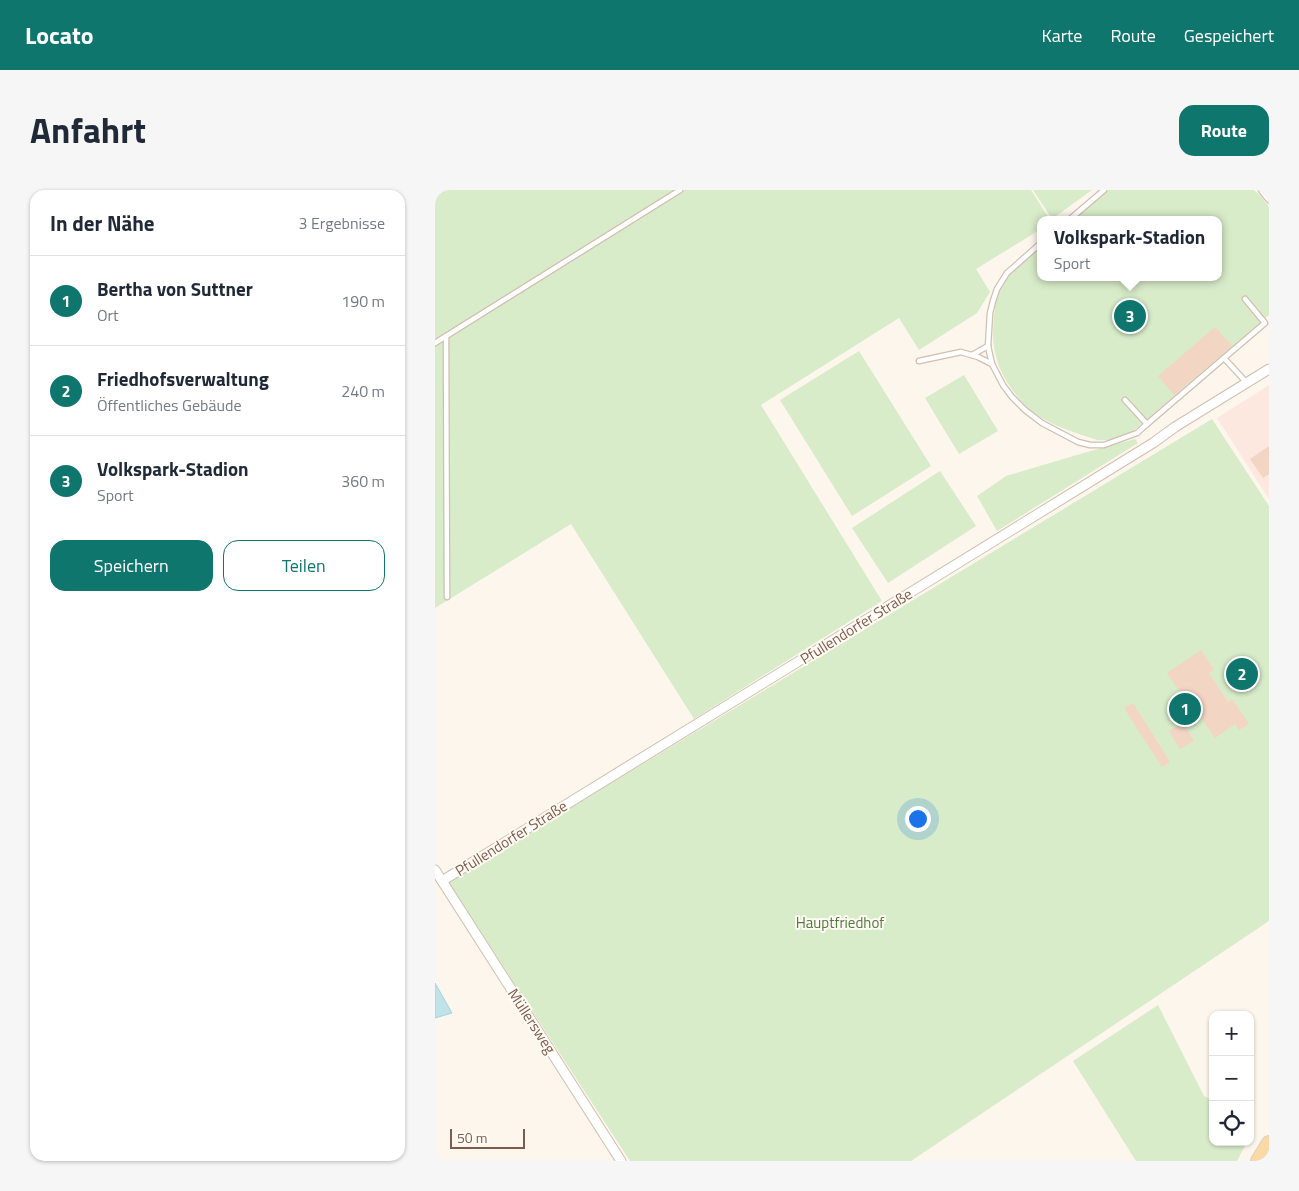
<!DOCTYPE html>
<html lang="de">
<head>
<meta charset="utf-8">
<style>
	:root { --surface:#fff; --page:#f6f6f7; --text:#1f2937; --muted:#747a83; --line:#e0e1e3; --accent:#0f766e }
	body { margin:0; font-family:"Titillium Web",sans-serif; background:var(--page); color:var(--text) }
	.controls { position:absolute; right:15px; bottom:15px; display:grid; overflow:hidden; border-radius:10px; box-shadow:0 1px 4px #0004 }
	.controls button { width:45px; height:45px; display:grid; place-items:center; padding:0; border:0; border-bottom:1px solid var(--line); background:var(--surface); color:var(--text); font:25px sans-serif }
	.scale { position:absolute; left:15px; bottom:12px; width:75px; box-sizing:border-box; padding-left:5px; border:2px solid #7a5c4d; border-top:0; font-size:14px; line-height:18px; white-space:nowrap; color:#7a5c4d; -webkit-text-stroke:4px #fffaf3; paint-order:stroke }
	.you { position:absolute; left:482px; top:628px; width:18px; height:18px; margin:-12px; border:4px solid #fff; border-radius:50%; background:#1a73e8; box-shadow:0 0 0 8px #1a73e833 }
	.badge { display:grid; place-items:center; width:32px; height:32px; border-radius:50%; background:var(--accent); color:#fff; font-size:16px; font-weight:700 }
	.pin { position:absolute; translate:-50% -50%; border:2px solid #fff; box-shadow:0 1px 5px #0006 }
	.popup { position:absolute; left:602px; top:26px; width:185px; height:65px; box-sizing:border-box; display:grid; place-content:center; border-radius:10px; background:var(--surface); filter:drop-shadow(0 1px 4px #0005); font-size:16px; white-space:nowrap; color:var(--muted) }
	.popup b { font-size:19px; color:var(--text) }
	.popup::after { content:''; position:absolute; left:50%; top:100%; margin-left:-10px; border:10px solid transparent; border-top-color:var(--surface) }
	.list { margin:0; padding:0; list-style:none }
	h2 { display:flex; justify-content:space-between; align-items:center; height:65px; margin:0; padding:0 20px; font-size:21px }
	h2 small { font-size:16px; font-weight:400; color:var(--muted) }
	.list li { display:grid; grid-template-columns:32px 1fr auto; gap:15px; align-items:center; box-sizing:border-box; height:90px; padding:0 20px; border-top:1px solid var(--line) }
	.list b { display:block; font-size:19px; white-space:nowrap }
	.list p { margin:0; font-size:16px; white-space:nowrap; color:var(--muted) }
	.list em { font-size:16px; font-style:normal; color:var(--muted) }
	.actions { display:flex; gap:10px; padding:15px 20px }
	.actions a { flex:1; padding:11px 0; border:1px solid var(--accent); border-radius:15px; text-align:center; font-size:18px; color:var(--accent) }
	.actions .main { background:var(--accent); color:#fff }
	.icon { flex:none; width:28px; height:28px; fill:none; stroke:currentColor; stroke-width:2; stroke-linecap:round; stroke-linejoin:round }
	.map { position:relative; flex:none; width:834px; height:971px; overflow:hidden; border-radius:15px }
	header { display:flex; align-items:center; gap:30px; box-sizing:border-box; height:70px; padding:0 25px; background:var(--accent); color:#fff }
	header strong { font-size:24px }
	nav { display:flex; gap:28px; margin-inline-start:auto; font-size:18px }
	.intro { display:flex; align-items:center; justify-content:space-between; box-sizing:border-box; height:120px; padding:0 30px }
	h1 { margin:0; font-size:35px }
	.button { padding:12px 22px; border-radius:15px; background:var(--accent); color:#fff; font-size:18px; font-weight:700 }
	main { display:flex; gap:30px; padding:0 30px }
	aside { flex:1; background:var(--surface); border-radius:15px; box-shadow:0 1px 4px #0004 }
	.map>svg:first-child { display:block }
	.commercial { fill:#fde8e0 }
	.green { fill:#d8ecc9 }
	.water { fill:#bfe3e8; stroke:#a5d3da }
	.building { fill:#f3d5c3 }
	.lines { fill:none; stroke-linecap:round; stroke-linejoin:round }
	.lane-casing { stroke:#d1beb0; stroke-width:7 }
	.street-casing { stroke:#d1beb0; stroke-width:11 }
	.primary-casing { stroke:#dad1cd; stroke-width:16 }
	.lane { stroke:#fff; stroke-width:4.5 }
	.street { stroke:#fff; stroke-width:9 }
	.primary { stroke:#fbd9a5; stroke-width:14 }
	.labels { text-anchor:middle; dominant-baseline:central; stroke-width:4; stroke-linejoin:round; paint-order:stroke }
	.street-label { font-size:15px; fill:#7a5c4d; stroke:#fffaf3 }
	.park-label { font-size:15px; fill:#537a41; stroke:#fffaf3 }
</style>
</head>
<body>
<header>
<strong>Locato</strong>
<nav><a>Karte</a><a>Route</a><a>Gespeichert</a></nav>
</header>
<div class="intro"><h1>Anfahrt</h1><a class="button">Route</a></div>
<main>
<aside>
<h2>In der Nähe<small>3 Ergebnisse</small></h2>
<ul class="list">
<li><span class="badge">1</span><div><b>Bertha von Suttner</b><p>Ort</p></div><em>190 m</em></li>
<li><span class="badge">2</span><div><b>Friedhofsverwaltung</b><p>Öffentliches Gebäude</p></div><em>240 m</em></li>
<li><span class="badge">3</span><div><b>Volkspark-Stadion</b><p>Sport</p></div><em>360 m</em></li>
</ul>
<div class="actions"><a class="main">Speichern</a><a>Teilen</a></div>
</aside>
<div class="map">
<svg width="834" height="971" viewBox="0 0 834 971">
	<rect width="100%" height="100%" fill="#fdf6ec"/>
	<path class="commercial" d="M834,195V309L782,228Z"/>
	<g class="green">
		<path d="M0,0H596L615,30H606V39L541,79L555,102L542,123L484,160L464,128L326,215L447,411L259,529L136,334L0,418Z"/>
		<path d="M598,0H657L617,29Z"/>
		<path d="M673,0H819L826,6L834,17V125L697,242C686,248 675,251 662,250C641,243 617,236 599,223C593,219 588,213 583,207C562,183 555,157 559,126C560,116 561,106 566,97C575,80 592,68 606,56V87H784V30H638Z"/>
		<path d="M424,161L496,276L417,326L345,210Z"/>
		<path d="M529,185L563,241L524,264L490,208Z"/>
		<path d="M777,229L834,316V731L476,971H195L13,692Z"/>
		<path d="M700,249L703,253L562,341L542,306L571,286L652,262Z"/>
		<path d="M505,281L541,336L453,393L417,338Z"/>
		<path d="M723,815L769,906L778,911V952H812L802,971H701L638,871Z"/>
	</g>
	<path class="water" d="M0,793L17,823L0,828Z"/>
	<g class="building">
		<path d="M780,137L797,156L739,205L723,186Z"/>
		<path d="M834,256V284L828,288L815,269Z"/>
		<path d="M766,460L779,480L774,483L793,512L797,509L814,534L804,540L800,534L780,548L766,527L755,529L746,521L744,513L746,503L732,483Z"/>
		<path d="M801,467L820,497L813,501L794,472Z"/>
		<path d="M698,513L735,572L727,577L689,518Z"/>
		<path d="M748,533L759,551L745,559L734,541Z"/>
	</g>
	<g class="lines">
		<g class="lane-casing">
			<g id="lane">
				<path d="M826,0L834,10"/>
				<path d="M634,30L669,0"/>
				<path d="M606,53L572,83L562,99L558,111L555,123L553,156L557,174L568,195L577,207L590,220L607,233L643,252L655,255H669L702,243L712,234"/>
				<path d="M810,109L830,133L789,168L812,193"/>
				<path d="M11,146L12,407"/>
				<path d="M0,153L245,0"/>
				<path d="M537,165L553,156"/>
				<path d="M484,171L526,162L543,167L557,174"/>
				<path d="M690,210L712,234L789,168"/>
			</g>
		</g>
		<g class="street-casing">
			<g id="street">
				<path d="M0,680L186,971"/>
				<path d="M7,691L718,253L740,237L834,179"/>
			</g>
		</g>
		<g class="primary-casing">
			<path id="primary" d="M823,971L834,953"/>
		</g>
		<use href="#lane" class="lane"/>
		<use href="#street" class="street"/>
		<use href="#primary" class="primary"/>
	</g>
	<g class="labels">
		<g class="street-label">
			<text transform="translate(421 436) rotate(-32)">Pfullendorfer Straße</text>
			<text transform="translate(76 648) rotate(-32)">Pfullendorfer Straße</text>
			<text transform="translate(97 831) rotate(57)">Müllersweg</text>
		</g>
		<g class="park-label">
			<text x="405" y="732">Hauptfriedhof</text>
		</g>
	</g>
</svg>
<div class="controls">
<button>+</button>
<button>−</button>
<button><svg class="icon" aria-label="locate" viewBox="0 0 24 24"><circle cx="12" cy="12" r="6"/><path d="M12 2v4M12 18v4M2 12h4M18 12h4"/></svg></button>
</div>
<div class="scale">50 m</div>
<div class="you"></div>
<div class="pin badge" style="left:750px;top:519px">1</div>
<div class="pin badge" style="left:807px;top:484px">2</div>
<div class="pin badge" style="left:695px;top:126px">3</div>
<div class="popup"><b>Volkspark-Stadion</b>Sport</div>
</div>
</main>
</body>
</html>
